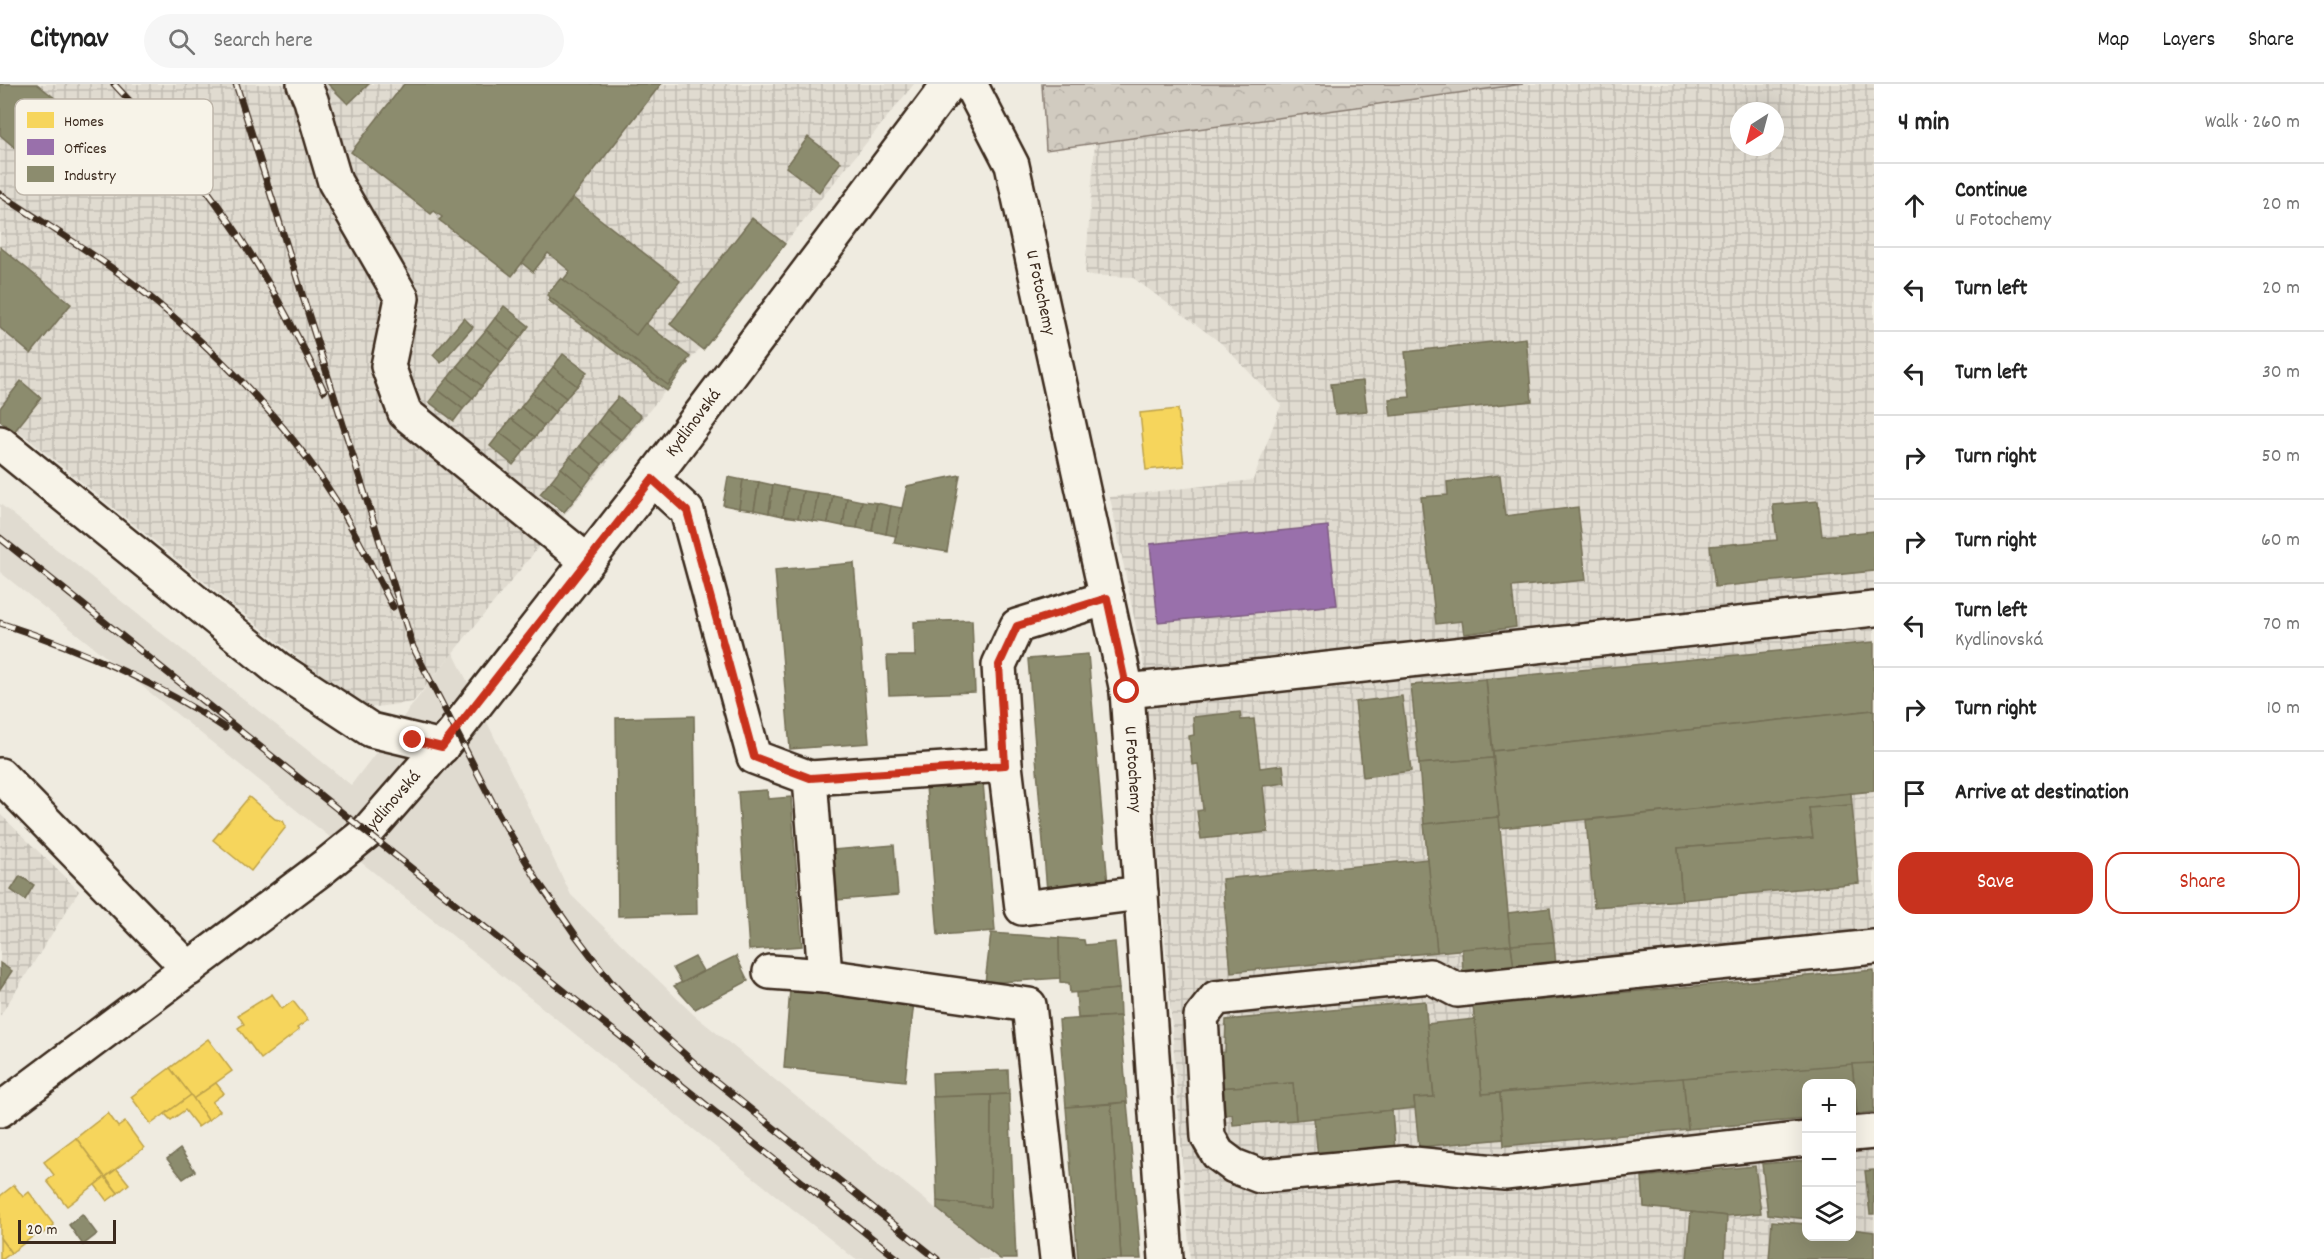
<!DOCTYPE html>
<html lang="en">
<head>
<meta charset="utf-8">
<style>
	:root { --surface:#fff; --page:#f6f6f6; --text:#222; --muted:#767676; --line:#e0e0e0; --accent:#c8321e }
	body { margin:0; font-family:Dekko,sans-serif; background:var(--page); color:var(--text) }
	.controls { position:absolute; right:18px; bottom:18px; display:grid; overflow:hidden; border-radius:12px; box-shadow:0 6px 24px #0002 }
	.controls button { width:54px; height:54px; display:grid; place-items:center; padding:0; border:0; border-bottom:2px solid var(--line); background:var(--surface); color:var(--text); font:30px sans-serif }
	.compass { position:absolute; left:1730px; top:18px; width:54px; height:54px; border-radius:50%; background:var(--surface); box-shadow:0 6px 24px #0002; rotate:216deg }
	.scale { position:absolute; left:18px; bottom:15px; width:98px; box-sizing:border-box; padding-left:6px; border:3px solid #3b2a1e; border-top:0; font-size:16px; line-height:21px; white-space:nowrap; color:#3b2a1e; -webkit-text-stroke:4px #f7f3e8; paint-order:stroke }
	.stop { position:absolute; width:18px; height:18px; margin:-14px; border:4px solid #c8321e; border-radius:50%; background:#fff }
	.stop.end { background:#c8321e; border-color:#fff; box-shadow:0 2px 6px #0008 }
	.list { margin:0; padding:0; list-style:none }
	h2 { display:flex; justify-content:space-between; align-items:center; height:78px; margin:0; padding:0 24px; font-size:26px }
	h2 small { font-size:20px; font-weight:400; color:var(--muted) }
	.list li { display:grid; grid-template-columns:39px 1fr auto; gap:18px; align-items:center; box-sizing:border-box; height:84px; padding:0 24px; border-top:2px solid var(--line) }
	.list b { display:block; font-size:22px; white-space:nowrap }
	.list p { margin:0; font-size:20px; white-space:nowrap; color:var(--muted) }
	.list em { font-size:20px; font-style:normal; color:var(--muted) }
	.actions { display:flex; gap:12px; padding:18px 24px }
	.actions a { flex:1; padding:14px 0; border:2px solid var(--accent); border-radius:18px; text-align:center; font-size:21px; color:var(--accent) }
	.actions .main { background:var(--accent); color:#fff }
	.icon { flex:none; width:33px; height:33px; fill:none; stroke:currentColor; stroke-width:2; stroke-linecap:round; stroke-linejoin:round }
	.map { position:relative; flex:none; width:1874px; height:1175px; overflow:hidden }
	header { display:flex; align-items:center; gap:36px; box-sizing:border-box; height:84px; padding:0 30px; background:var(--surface); border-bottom:2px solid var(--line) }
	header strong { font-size:28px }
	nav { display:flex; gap:33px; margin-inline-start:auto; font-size:21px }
	.search { width:420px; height:54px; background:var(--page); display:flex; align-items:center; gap:15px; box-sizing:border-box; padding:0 21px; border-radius:33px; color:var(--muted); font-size:22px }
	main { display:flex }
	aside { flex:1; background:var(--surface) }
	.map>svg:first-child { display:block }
	.built { fill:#e0dbd0 }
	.industrial { fill:url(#industrial-grid); fill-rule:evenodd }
	.forest { fill:url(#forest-crowns); stroke:#867a6f; stroke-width:1.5 }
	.homes { fill:#f6d55c; stroke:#bea249; stroke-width:1.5 }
	.offices { fill:#9970ab; stroke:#7d5b81; stroke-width:1.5 }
	.industry { fill:#8c8c6e; stroke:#746f56; stroke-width:1.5 }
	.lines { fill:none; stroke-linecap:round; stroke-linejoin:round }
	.minor-casing { stroke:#3b2a1e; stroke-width:38 }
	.minor { stroke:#f7f3e8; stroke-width:33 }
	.rail-casing { stroke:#3b2a1e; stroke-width:7 }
	.rail { stroke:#f7f3e8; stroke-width:4.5; stroke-dasharray:14; stroke-linecap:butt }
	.route { stroke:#c8321e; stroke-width:8 }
	.labels { text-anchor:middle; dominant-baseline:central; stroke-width:6; stroke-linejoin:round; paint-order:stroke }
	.street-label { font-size:18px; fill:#3b2a1e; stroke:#f7f3e8 }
	.key { fill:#f7f3e8; stroke:#bfb7ab; stroke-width:1.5 }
	.key-label { font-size:16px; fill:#3b2a1e }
</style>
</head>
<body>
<header>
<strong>Citynav</strong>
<div class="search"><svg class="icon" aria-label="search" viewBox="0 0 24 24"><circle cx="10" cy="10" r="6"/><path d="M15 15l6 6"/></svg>Search here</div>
<nav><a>Map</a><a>Layers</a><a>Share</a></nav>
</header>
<main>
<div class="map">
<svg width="1874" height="1175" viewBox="0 0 1874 1175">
	<defs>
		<pattern id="industrial-grid" width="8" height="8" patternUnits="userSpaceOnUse" patternTransform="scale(1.5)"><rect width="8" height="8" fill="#e0dbd0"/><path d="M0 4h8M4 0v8" fill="none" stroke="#c1bcb2"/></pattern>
		<pattern id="forest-crowns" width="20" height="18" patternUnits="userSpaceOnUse" patternTransform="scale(1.5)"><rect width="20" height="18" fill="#d1cbc0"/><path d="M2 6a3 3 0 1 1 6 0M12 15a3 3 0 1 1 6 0" fill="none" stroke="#b4aea5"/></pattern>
	</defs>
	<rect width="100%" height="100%" fill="#efebe0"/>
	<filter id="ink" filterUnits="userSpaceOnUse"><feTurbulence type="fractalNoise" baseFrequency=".0167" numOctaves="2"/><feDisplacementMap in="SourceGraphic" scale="12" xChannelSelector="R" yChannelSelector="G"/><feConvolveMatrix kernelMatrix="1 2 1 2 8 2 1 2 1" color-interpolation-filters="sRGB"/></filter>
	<g filter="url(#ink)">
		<path class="built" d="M0,420L351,701L453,568L571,811L694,931L999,1175H855L0,488Z"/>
		<g class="industrial">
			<path d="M0,0H914L413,618L361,625L0,332Z"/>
			<path d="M1523,0H1874V1175H1190L1144,583L1110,413L1253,396L1281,321L1221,259L1132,193L1085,191L1095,59ZM1739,27H1775V63H1739ZM1806,1000H1852V1152H1806Z"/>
			<path d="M0,730L79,807L0,932Z"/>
		</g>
		<path class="forest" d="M1042,0H1523L1046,66Z"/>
		<g class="homes">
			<path d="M1178,325L1184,382L1146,386L1140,329Z"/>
			<path d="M249,713L275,735L283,737L286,743L251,787L213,756Z"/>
			<path d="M272,910L282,925L293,917L308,936L297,944L299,946L261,975L238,944L244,940L238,931Z"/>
			<path d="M208,955L232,987L193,1015L170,984Z"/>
			<path d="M170,984L191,1011L151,1040L131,1013Z"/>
			<path d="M216,999L224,1009L212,1018L220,1027L208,1036L193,1015Z"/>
			<path d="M191,1011L208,1036L198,1043L185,1026L171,1036L165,1030Z"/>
			<path d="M108,1029L118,1043L125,1038L144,1064L105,1093L76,1054Z"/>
			<path d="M76,1054L105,1093L67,1122L47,1097L54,1091L44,1078Z"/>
			<path d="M117,1085L129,1100L118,1109L106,1093Z"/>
			<path d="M105,1093L118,1109L107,1117L95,1101Z"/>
			<path d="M14,1101L23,1113L29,1108L54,1141L42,1150L39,1148L11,1169L0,1154V1112Z"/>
			<path d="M0,1154L11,1169L3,1175H0Z"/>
		</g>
		<path class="offices" d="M1328,442L1337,521L1158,538L1150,460Z"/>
		<g class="industry">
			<path d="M0,0H37L61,19L21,69L0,51Z"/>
			<path d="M328,0H369L348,20Z"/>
			<path d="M404,0H661L512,192L439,136L442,133L434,127L431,130L351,68Z"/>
			<path d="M808,53L841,78L819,108L786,83Z"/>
			<path d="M573,114L680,197L643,244L688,279L667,307L548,216L570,187L548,169L533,188L522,179Z"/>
			<path d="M752,134L785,160L703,266L670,240Z"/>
			<path d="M0,163L71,220L31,270L0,244Z"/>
			<path d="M561,194L636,251L645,239L690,273L668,301L547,211Z"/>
			<path d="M504,222L529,242L520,254L495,234Z"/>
			<path d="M464,234L473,243L441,279L433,271Z"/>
			<path d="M495,234L520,254L510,266L486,246Z"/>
			<path d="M486,246L510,266L501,278L476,258Z"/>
			<path d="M1526,254L1532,317L1391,332L1389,315L1410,313L1405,268Z"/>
			<path d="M476,258L501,278L491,290L467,270Z"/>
			<path d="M467,270L491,290L482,302L457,282Z"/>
			<path d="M563,270L587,288L577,302L553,283Z"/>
			<path d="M457,282L482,302L473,314L448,294Z"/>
			<path d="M553,283L577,302L566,314L543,296Z"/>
			<path d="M448,294L473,314L463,325L438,306Z"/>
			<path d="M543,296L566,314L555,328L532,309Z"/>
			<path d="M21,297L41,314L14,348L0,337V324Z"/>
			<path d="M1363,297L1367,327L1335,330L1331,300Z"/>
			<path d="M438,306L463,325L454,337L429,318Z"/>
			<path d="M532,309L555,328L544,342L521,323Z"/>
			<path d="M618,313L641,332L631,345L607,326Z"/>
			<path d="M521,323L544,342L535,353L511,335Z"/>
			<path d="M607,326L631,345L622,356L598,338Z"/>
			<path d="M511,335L535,353L524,367L500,349Z"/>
			<path d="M598,338L621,356L611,369L588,350Z"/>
			<path d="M500,349L524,367L513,381L490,362Z"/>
			<path d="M588,350L611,369L602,380L579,362Z"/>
			<path d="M579,362L602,380L593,391L570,373Z"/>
			<path d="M570,373L593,391L584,403L561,384Z"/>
			<path d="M561,384L584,403L574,416L551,397Z"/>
			<path d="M960,391L947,468L894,459L907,402Z"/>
			<path d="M1500,391L1505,432L1578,423L1586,496L1512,503L1516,543L1464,550L1462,537L1436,540L1421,413L1448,411L1447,398Z"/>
			<path d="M728,393L743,396L739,424L723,421Z"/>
			<path d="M743,396L759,398L754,426L739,424Z"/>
			<path d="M551,397L574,416L564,428L540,410Z"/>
			<path d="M759,398L773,401L769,429L754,426Z"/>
			<path d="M773,401L788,404L783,432L769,429Z"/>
			<path d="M788,404L803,407L798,434L783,432Z"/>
			<path d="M803,407L818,409L813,437L798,434Z"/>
			<path d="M818,409L833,411L828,439L813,437Z"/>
			<path d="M833,411L847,414L843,442L828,439Z"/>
			<path d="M847,414L862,417L857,444L843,442Z"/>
			<path d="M862,417L877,419L872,447L857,444Z"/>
			<path d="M1818,417L1822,452L1874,447V487L1715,503L1710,462L1777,456L1773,421Z"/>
			<path d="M877,419L891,422L886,450L872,447Z"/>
			<path d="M891,422L902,424L896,452L886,450Z"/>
			<path d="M854,479L869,659L790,665L775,486Z"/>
			<path d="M972,536L975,608L889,611L887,572H915L914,538Z"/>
			<path d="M1874,558V626L1493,667L1486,595Z"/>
			<path d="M1088,570L1108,801L1047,807L1028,575Z"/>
			<path d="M1486,595L1493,674L1419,680L1411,601Z"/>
			<path d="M1402,612L1411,687L1363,693L1355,618Z"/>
			<path d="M1874,626V707L1500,744L1493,667Z"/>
			<path d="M1240,628L1241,636L1254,635L1260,684L1283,681L1285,699L1263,702L1268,748L1201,755L1197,727L1203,726L1198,680L1192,681L1189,652L1194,651L1193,633Z"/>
			<path d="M694,632L697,830L618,832L616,634Z"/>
			<path d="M1493,674L1499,733L1424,740L1419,680Z"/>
			<path d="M983,698L995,847L938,851L926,702Z"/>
			<path d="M767,706L768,715L791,713L802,862L749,866L738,708Z"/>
			<path d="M1851,709L1852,721L1809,724L1813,754L1678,764L1682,816L1594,823L1586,736Z"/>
			<path d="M1852,721L1859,799L1682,816L1678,764L1813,754L1809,724Z"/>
			<path d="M1499,733L1511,861L1437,868L1424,740Z"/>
			<path d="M894,761L898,811L837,816L833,766Z"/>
			<path d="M1428,775L1437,868L1231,888L1222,795Z"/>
			<path d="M20,792L34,801L25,816L11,806Z"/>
			<path d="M1550,824L1554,858L1511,861L1508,829Z"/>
			<path d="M991,849L1059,854L1060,894L985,899Z"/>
			<path d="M1059,854L1084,856L1085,861L1115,858L1119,905L1070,909L1069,899L1060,898Z"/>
			<path d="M1554,858L1556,882L1514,886L1511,861Z"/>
			<path d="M1511,861L1514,886L1463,892L1462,865Z"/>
			<path d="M736,872L748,897L695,925L674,902Z"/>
			<path d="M695,873L703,887L682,899L673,884Z"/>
			<path d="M0,879L12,887L0,905Z"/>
			<path d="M1874,886V979L1482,1010L1473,922Z"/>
			<path d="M790,905L914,918L905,997L784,984Z"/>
			<path d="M1119,905L1120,932L1078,934L1076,909Z"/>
			<path d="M1425,917L1434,1013L1414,1014L1415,1024L1296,1036L1293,999L1217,1004L1213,969L1225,968L1226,936Z"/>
			<path d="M1120,932L1127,1018L1066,1023L1059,936Z"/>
			<path d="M1475,935L1482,1010L1500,1009L1504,1055L1419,1063L1414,1014L1434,1013L1427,940Z"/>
			<path d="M1874,979V1028L1857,1030L1852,980Z"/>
			<path d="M1852,980L1857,1030L1852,1031V1000H1806V1035L1688,1045L1683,994Z"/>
			<path d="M1008,986L1009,1010L933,1013L932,989Z"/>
			<path d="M1683,994L1688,1045L1504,1062L1500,1009Z"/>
			<path d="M1293,999L1296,1036L1233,1041L1232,1030L1220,1032L1217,1004Z"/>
			<path d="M1009,1010L1016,1175H1000L937,1125V1117L990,1123L991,1011Z"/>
			<path d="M991,1011L990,1123L937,1117L933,1013Z"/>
			<path d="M1127,1018L1141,1175H1121L1111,1020Z"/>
			<path d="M1111,1020L1121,1175H1078L1066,1023Z"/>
			<path d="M1392,1026L1395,1066L1318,1073L1314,1034Z"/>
			<path d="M180,1065L195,1087L183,1095L167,1075Z"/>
			<path d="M1806,1076V1135L1768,1130L1762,1080Z"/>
			<path d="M1755,1082L1761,1129L1727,1132L1644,1123L1642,1093Z"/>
			<path d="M1874,1086V1130H1870L1865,1087Z"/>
			<path d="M1691,1128L1727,1132L1725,1175H1687Z"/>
			<path d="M82,1130L97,1150L83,1161L69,1141Z"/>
			<path d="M1772,1137L1806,1140V1152H1852V1145L1874,1148V1175H1769Z"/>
		</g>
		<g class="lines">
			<g class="minor-casing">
				<g id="minor">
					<path d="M304,0L311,16L335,98L402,214L388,282L405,329L587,477"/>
					<path id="s1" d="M970,0L1012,81L1127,607L1166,1175"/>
					<path d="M0,359L277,584L371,646L442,663"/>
					<path d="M652,395L687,427L754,673L810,694L825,892"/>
					<path d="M1107,514L1017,542L999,581L1005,681L1022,824L1141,809"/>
					<path d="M1127,607L1874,525"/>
					<path d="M0,691L189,885"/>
					<path d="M810,694L1005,681"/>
					<path d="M770,888L825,892L1029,921L1057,1175"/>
					<path id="s2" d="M0,1026L325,782L367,748L455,647L652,395L949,0"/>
					<path d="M1852,1050L1874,1048"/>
					<path d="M1806,1055L1505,1089L1404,1079L1260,1092L1234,1082L1218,1070L1208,1053L1201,933L1216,914L1430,892L1457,906L1874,863"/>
				</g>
			</g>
			<use href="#minor" class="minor"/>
			<g class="rail-casing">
				<g id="rail">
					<path d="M114,0C133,21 154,42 173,64C235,136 284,220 324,307"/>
					<path d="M236,0L413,563L498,729L537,796L576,852L611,898L653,942L708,991L937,1175"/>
					<path d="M0,110C46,141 96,170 140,205C213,264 284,334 335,415C356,449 374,487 393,523"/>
					<path d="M0,454L898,1175"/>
					<path d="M0,539C80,565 155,597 225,644"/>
				</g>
			</g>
			<use href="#rail" class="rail"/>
		</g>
	</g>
	<g class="lines" filter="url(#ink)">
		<path class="route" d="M413,656L442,663L652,395L687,427L754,673L810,694L1005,681L999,581L1017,542L1107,514L1127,607"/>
	</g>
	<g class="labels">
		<g class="street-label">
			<text stroke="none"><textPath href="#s1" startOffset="222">U Fotochemy</textPath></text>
			<text stroke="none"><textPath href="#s2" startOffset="984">Kydlinovská</textPath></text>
			<text stroke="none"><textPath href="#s1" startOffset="708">U Fotochemy</textPath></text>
			<text stroke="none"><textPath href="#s2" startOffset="498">Kydlinovská</textPath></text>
		</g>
	</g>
	<rect x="15" y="15" width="198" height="96" rx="9" class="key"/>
	<rect x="27" y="28" width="27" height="16" fill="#f6d55c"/>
	<rect x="27" y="55" width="27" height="16" fill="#9970ab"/>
	<rect x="27" y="82" width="27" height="16" fill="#8c8c6e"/>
	<g class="key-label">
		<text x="64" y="42">Homes</text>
		<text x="64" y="69">Offices</text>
		<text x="64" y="96">Industry</text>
	</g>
</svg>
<div class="controls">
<button>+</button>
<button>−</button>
<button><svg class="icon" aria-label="layers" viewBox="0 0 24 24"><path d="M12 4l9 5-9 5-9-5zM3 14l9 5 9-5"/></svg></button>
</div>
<svg class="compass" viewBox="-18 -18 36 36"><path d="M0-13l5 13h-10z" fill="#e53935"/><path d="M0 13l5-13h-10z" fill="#767676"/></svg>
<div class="scale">20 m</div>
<div class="stop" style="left:1127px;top:607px"></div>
<div class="stop end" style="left:413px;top:656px"></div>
</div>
<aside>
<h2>4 min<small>Walk · 260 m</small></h2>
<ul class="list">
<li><svg class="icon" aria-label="ahead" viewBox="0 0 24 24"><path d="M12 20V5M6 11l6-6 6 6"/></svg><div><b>Continue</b><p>U Fotochemy</p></div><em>20 m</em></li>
<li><svg class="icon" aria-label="left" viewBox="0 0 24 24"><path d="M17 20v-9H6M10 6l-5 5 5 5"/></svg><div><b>Turn left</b></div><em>20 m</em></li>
<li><svg class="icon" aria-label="left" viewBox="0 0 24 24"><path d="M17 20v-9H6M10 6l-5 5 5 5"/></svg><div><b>Turn left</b></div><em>30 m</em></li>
<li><svg class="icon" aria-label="right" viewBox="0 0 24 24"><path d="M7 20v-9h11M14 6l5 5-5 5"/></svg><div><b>Turn right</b></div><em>50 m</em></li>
<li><svg class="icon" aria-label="right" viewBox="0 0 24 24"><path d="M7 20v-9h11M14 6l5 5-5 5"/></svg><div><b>Turn right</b></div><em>60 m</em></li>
<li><svg class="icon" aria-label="left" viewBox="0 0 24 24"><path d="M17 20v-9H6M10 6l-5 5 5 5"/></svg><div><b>Turn left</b><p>Kydlinovská</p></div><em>70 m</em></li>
<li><svg class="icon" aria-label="right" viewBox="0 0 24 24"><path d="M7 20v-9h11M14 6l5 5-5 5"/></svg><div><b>Turn right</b></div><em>10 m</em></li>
<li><svg class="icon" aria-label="arrive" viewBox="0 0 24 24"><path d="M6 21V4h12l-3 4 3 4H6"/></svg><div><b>Arrive at destination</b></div></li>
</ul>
<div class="actions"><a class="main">Save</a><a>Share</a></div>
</aside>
</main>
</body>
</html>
